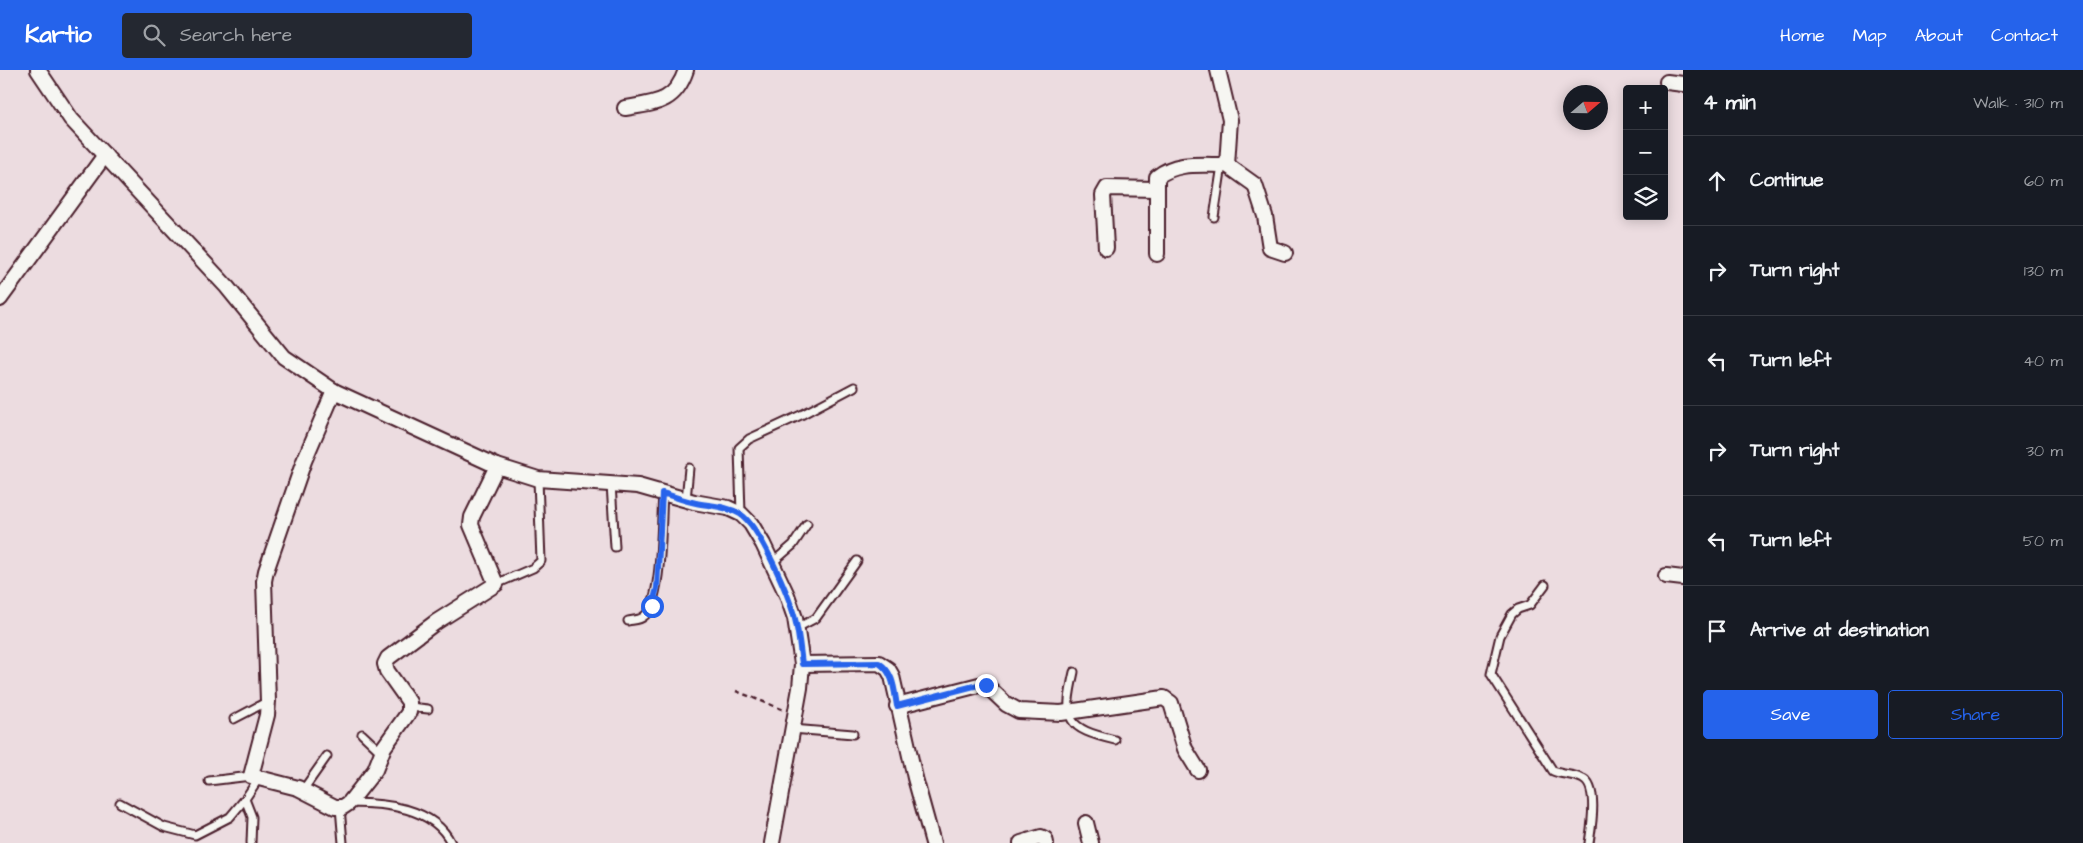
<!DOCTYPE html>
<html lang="en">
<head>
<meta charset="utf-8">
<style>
	:root { --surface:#171b24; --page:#242831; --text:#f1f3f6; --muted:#9ea1a6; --line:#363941; --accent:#2563eb }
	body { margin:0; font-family:"Architects Daughter",sans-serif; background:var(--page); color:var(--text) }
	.controls { position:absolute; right:15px; top:15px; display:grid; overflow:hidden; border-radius:5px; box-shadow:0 2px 12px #0003 }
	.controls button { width:45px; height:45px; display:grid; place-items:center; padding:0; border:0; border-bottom:1px solid var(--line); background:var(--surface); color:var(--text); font:25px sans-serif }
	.compass { position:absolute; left:1563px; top:15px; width:45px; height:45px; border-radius:50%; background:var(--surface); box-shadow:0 2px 12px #0003; rotate:70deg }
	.stop { position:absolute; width:15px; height:15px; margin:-11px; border:4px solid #2563eb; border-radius:50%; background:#fff }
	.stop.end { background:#2563eb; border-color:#fff; box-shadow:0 1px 5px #0008 }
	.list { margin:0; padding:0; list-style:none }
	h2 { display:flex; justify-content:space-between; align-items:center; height:65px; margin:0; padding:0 20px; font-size:21px }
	h2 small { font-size:16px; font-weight:400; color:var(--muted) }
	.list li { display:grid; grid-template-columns:32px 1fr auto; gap:15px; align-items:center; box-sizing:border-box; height:90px; padding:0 20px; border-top:1px solid var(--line) }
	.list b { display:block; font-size:19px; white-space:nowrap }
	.list em { font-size:16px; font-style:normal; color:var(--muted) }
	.actions { display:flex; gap:10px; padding:15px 20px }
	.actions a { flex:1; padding:11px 0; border:1px solid var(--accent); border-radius:5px; text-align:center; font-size:18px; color:var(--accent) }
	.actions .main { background:var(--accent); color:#fff }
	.icon { flex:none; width:28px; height:28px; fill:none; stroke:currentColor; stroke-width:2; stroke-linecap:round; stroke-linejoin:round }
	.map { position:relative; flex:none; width:1683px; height:773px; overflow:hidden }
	header { display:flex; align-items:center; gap:30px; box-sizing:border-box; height:70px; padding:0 25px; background:var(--accent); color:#fff }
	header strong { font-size:24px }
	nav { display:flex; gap:28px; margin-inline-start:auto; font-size:18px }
	.search { width:350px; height:45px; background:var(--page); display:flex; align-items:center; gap:12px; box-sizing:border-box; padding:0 18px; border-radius:5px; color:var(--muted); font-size:19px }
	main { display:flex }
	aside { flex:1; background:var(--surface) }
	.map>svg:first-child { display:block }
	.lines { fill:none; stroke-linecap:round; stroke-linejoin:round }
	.service-casing { stroke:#4a1f2b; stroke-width:11 }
	.minor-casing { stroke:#4a1f2b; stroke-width:18 }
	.path { stroke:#4a1f2b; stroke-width:2.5; stroke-dasharray:5 4; stroke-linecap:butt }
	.service { stroke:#f6f6f2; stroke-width:7 }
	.minor { stroke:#f6f6f2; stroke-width:14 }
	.route { stroke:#2563eb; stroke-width:6 }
</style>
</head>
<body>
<header>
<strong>Kartio</strong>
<div class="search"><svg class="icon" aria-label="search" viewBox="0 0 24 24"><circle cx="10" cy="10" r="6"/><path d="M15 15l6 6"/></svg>Search here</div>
<nav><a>Home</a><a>Map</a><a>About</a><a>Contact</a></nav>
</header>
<main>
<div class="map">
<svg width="1683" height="773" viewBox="0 0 1683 773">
	<rect width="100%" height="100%" fill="#ecdce0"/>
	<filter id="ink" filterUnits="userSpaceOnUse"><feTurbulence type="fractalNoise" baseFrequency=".02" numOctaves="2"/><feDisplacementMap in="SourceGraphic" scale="10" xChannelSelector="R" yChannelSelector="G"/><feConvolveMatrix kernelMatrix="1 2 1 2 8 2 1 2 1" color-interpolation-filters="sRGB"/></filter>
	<g filter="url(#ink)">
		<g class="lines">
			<g class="service-casing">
				<g id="service">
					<path d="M1214,147L1222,95"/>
					<path d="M611,414L615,477"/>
					<path d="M686,430L689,398"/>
					<path d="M741,444L739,378L749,369L803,344L854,317"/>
					<path d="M772,493L793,475L807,454"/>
					<path d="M496,514L533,498L541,491L538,409"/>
					<path d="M1545,515L1530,535L1518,539L1512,544L1500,566L1491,604L1553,701C1562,705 1574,704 1583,709C1599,717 1591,759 1589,773"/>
					<path d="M628,551C632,550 640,550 643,547C663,535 661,447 663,423"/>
					<path d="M797,558L816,548L857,491"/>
					<path d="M1074,602C1063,651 1066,658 1115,670"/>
					<path d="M410,637L428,639"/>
					<path d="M234,649L268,631"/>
					<path d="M792,659L853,664"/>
					<path d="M362,664L381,682"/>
					<path d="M209,711L251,706"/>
					<path d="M303,720L327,686"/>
					<path d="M245,729L252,747L251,773"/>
					<path d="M120,733L164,757L195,765L230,747L245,729L259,708"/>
					<path d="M350,733C384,733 434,737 451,773"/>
					<path d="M340,737L343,773"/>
				</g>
			</g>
			<g class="minor-casing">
				<g id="minor">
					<path d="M38,0L71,49L227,217L284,287L334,321L497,396L538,409L638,416L694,432L728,438L741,444L751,454L763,474L787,525L795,548L802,594L800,618L772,773"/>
					<path d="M1218,0L1230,50L1227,95"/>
					<path d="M1667,12L1683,14"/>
					<path d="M625,38C656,33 675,33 686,0"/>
					<path d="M1106,178L1103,125L1107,118L1156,119"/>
					<path d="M1157,184V107C1176,92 1198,95 1222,95H1227L1255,115L1265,146L1270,178L1285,183"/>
					<path d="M0,229L105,85"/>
					<path d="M334,321L304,391L266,501L264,511L268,631L267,645L251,706L298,718L335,737H343L349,733L375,700L384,677L409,642V632L387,601L385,594L388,588L436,552L496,514L471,455L472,447L497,396"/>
					<path d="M1666,506L1683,508"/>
					<path d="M802,594L879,593L888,599L892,606L915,708L933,773"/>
					<path d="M897,636L979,615H986L1006,634L1019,641L1061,643L1164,628L1171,633L1185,679L1198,700"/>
					<path d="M1086,753L1091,773"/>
					<path d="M1021,773L1041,767L1045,769L1046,773"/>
				</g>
			</g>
			<path class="path" d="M736,621L784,640"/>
			<use href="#service" class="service"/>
			<use href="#minor" class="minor"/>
		</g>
	</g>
	<g class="lines" filter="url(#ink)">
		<path class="route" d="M652,536L657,518L662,423C673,426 684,431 696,433C710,436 727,436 740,444C760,456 789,526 795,549C799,564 800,579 802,594L879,593C894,603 894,619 897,636L978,615H986"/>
	</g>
</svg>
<div class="controls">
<button>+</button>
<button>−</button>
<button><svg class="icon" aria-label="layers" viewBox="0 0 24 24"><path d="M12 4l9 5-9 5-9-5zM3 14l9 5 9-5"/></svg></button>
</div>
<svg class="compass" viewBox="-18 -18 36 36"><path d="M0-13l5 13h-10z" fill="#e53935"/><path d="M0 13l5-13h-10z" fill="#9ea1a6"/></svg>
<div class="stop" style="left:652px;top:536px"></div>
<div class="stop end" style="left:986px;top:615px"></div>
</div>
<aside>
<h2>4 min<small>Walk · 310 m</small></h2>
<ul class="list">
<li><svg class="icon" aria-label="ahead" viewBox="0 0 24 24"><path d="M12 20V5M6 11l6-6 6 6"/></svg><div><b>Continue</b></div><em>60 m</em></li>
<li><svg class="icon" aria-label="right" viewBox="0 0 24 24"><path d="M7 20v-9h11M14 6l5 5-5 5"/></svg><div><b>Turn right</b></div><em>130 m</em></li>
<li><svg class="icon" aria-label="left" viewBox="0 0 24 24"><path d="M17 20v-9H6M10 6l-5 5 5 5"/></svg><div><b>Turn left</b></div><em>40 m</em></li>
<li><svg class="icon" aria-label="right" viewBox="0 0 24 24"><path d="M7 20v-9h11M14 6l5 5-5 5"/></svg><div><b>Turn right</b></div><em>30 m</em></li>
<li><svg class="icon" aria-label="left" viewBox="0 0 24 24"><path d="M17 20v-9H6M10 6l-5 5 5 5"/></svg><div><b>Turn left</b></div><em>50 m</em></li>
<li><svg class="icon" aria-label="arrive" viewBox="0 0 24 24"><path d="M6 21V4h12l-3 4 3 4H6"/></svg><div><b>Arrive at destination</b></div></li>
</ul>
<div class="actions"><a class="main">Save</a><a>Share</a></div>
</aside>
</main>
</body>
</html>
